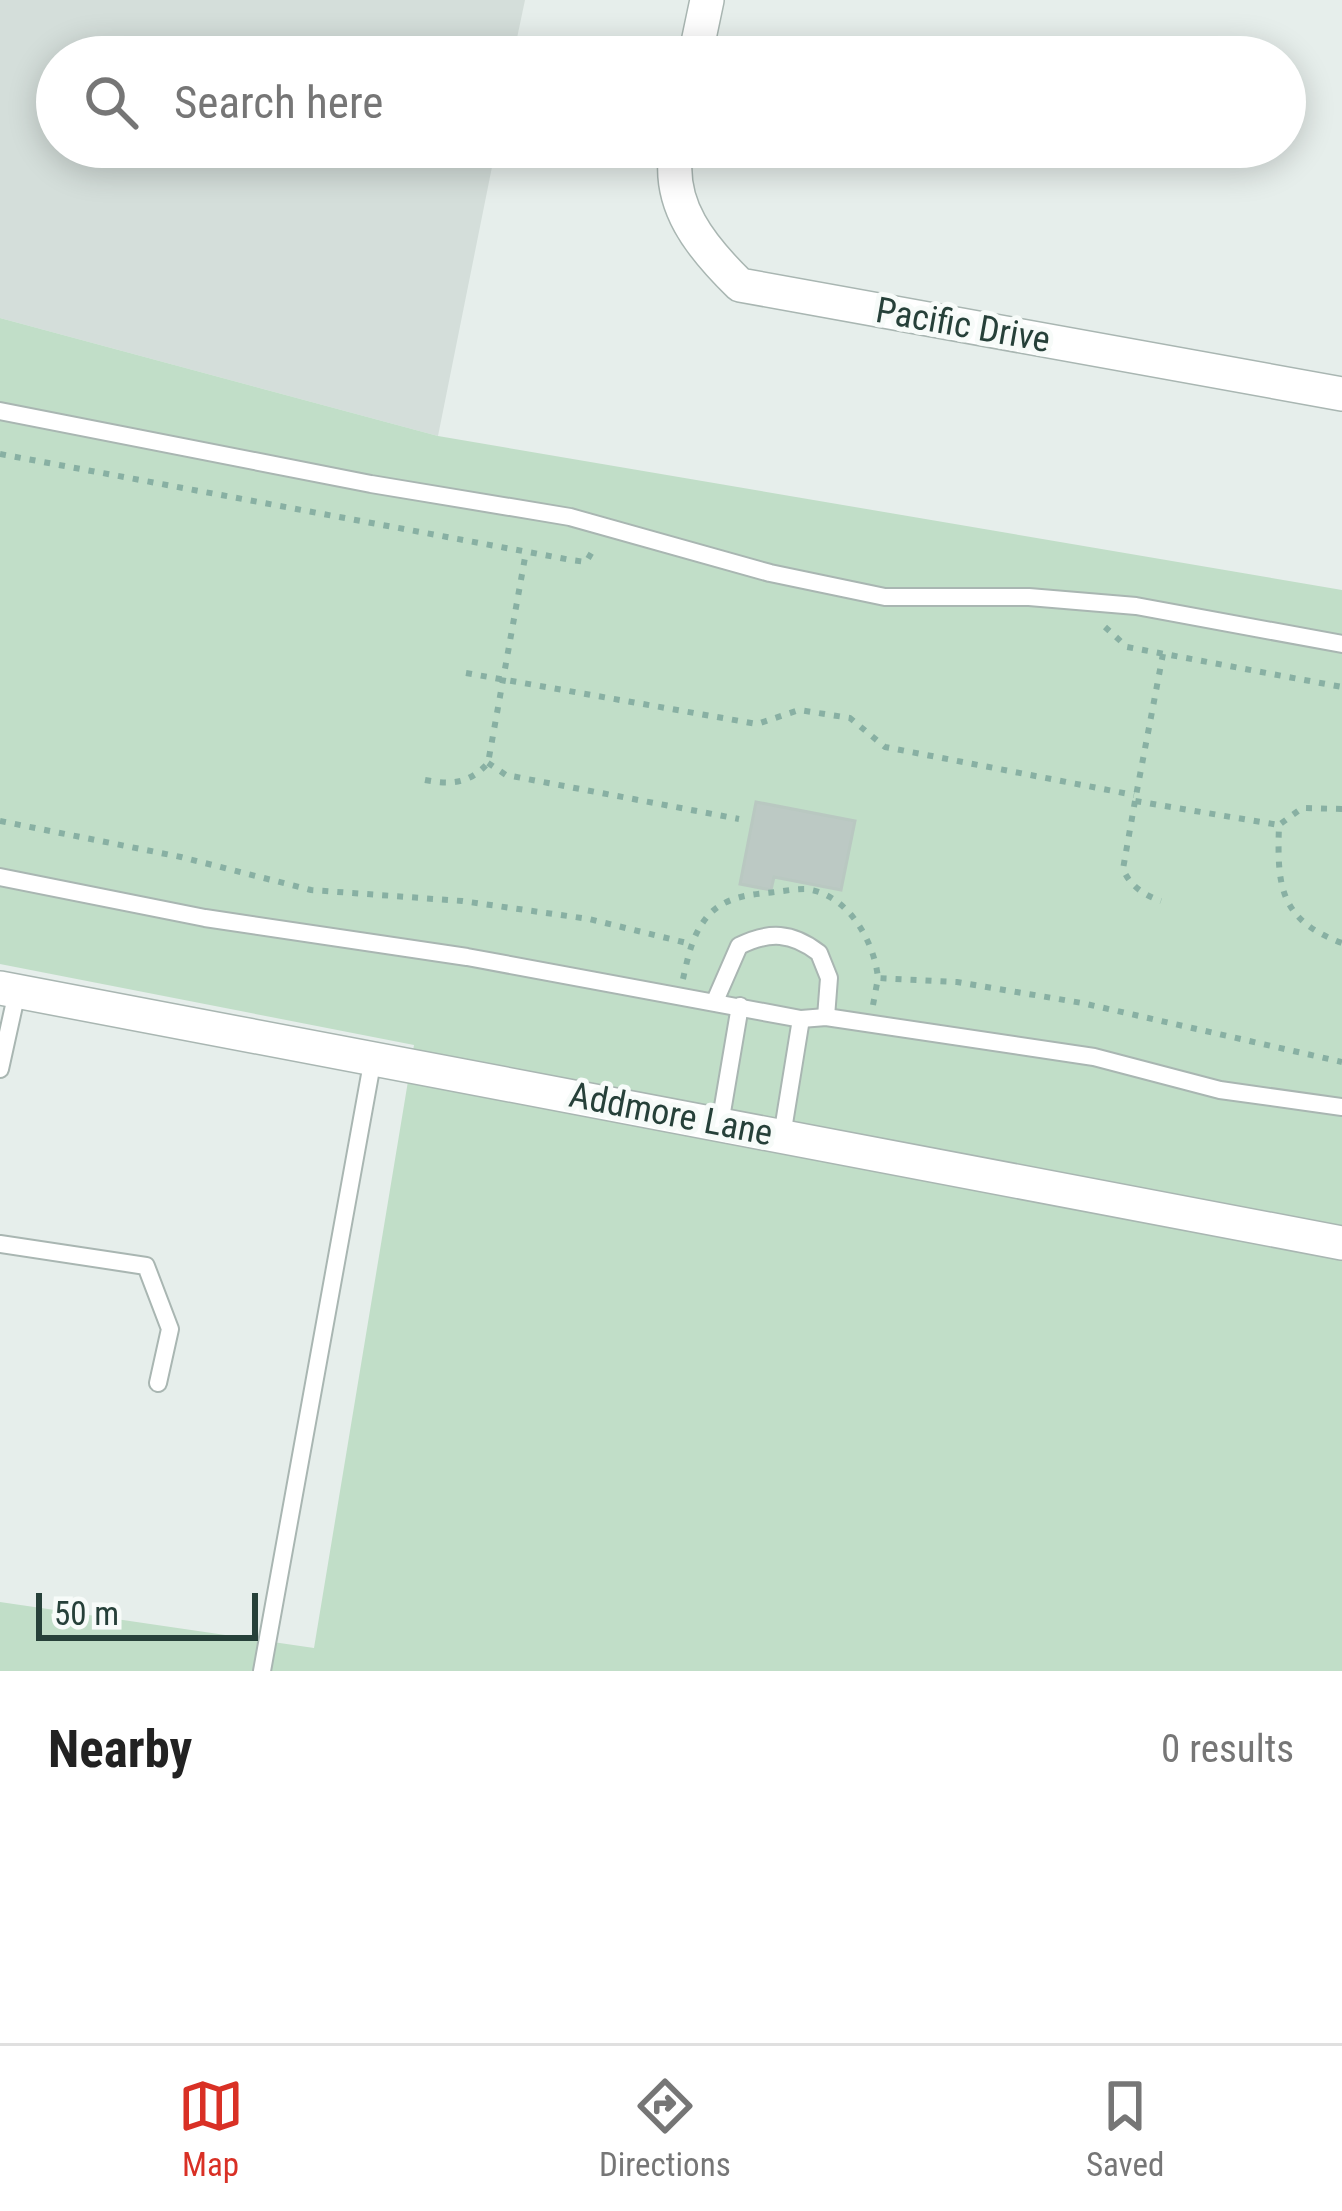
<!DOCTYPE html>
<html lang="en">
<head>
<meta charset="utf-8">
<style>
	:root { --surface:#fff; --page:#f2f2f2; --text:#222; --muted:#767676; --line:#e0e0e0; --accent:#d93025 }
	body { margin:0; font-family:"Roboto Condensed",sans-serif; background:var(--page); color:var(--text) }
	.scale { position:absolute; left:36px; bottom:30px; width:222px; box-sizing:border-box; padding-left:12px; border:6px solid #264039; border-top:0; font-size:33px; line-height:42px; white-space:nowrap; color:#264039; -webkit-text-stroke:9px #f7fbf9; paint-order:stroke }
	.list { margin:0; padding:0; list-style:none }
	h2 { display:flex; justify-content:space-between; align-items:center; height:156px; margin:0; padding:0 48px; font-size:51px }
	h2 small { font-size:39px; font-weight:400; color:var(--muted) }
	.icon { flex:none; width:66px; height:66px; fill:none; stroke:currentColor; stroke-width:2; stroke-linecap:round; stroke-linejoin:round }
	.map { position:relative; flex:none; width:1342px; height:1671px; overflow:hidden }
	.search { position:absolute; background:var(--surface); box-shadow:0 6px 30px #0003; left:36px; right:36px; top:36px; height:132px; display:flex; align-items:center; gap:30px; box-sizing:border-box; padding:0 42px; border-radius:66px; color:var(--muted); font-size:45px }
	.sheet { height:372px; background:var(--surface) }
	nav { display:flex; justify-content:space-around; align-items:center; box-sizing:border-box; height:168px; border-top:3px solid var(--line); background:var(--surface); font-size:33px; color:var(--muted) }
	nav a { display:grid; justify-items:center; gap:6px }
	nav .on { color:var(--accent) }
	.map>svg:first-child { display:block }
	.built { fill:#d4deda }
	.green { fill:#c1dec8 }
	.building { fill:#bcc9c4; stroke:#b9c8c1; stroke-width:3 }
	.lines { fill:none; stroke-linecap:round; stroke-linejoin:round }
	.lane-casing { stroke:#a9b6b2; stroke-width:20 }
	.street-casing { stroke:#a9b6b2; stroke-width:36 }
	.path { stroke:#88b0a3; stroke-width:6; stroke-dasharray:6 9; stroke-linecap:butt }
	.lane { stroke:#fff; stroke-width:16 }
	.street { stroke:#fff; stroke-width:33 }
	.labels { text-anchor:middle; dominant-baseline:central; stroke-width:10; stroke-linejoin:round; paint-order:stroke }
	.street-label { font-size:36px; fill:#264039; stroke:#f7fbf9 }
</style>
</head>
<body>
<div class="map">
<svg width="1342" height="1671" viewBox="0 0 1342 1671">
	<rect width="100%" height="100%" fill="#e6eeeb"/>
	<path class="built" d="M0,0H525L513,57H57V147H496L438,436L0,318Z"/>
	<path class="green" d="M0,318L438,436L1342,590V1671H0V1602L314,1648L414,1045L0,964Z"/>
	<path class="building" d="M756,802L855,821L841,890L774,877L771,890L740,884Z"/>
	<g class="lines">
		<g class="lane-casing">
			<g id="lane">
				<path d="M0,411L371,484L570,517L770,573L885,597H1029L1136,606L1342,644"/>
				<path d="M0,877L205,918L467,957L801,1019L826,1017L1094,1057L1220,1090L1342,1107"/>
				<path d="M715,1001L739,946C769,931 792,932 819,953L829,978L826,1017"/>
				<path d="M0,1069L17,992"/>
				<path d="M720,1124L740,1006"/>
				<path d="M782,1136L801,1019"/>
				<path d="M0,1244L146,1266L170,1329L158,1383"/>
				<path d="M262,1671L373,1058"/>
			</g>
		</g>
		<g class="street-casing">
			<g id="street">
				<path d="M695,57L707,0"/>
				<path d="M677,147C665,204 702,248 740,285L1342,394"/>
				<path d="M0,988L1342,1243"/>
			</g>
		</g>
		<g class="path">
			<path d="M0,454L571,560L586,562L595,547"/>
			<path d="M1105,627L1127,647L1342,687"/>
			<path d="M1163,654L1135,801L1279,825"/>
			<path d="M466,673L757,724L799,710L850,718L885,747L1134,795"/>
			<path d="M488,763L506,775L739,819"/>
			<path d="M425,780C451,785 469,784 488,763L526,552"/>
			<path d="M1135,801L1123,869C1130,886 1144,895 1161,901"/>
			<path d="M1342,809L1302,808L1279,825C1277,885 1279,920 1342,943"/>
			<path d="M0,821L181,857L311,890L462,901L589,919L691,944"/>
			<path d="M683,979C688,957 692,935 707,917C722,899 744,895 766,893C779,892 792,889 805,889C847,893 874,940 878,978"/>
			<path d="M873,1005L878,978L957,982L1082,1003L1342,1062"/>
		</g>
		<use href="#lane" class="lane"/>
		<use href="#street" class="street"/>
	</g>
	<g class="labels">
		<g class="street-label">
			<text transform="translate(963 325) rotate(10)">Pacific Drive</text>
			<text transform="translate(671 1114) rotate(11)">Addmore Lane</text>
		</g>
	</g>
</svg>
<div class="scale">50 m</div>
<div class="search"><svg class="icon" aria-label="search" viewBox="0 0 24 24"><circle cx="10" cy="10" r="6"/><path d="M15 15l6 6"/></svg>Search here</div>
</div>
<section class="sheet">
<h2>Nearby<small>0 results</small></h2>
<ul class="list">
</ul>
</section>
<nav>
<a class="on"><svg class="icon" aria-label="map" viewBox="0 0 24 24"><path d="M3 6l6-2 6 2 6-2v14l-6 2-6-2-6 2zM9 4v14M15 6v14"/></svg>Map</a>
<a><svg class="icon" aria-label="directions" viewBox="0 0 24 24"><path d="M12 3l9 9-9 9-9-9zM9 14v-3h6M13 9l2 2-2 2"/></svg>Directions</a>
<a><svg class="icon" aria-label="saved" viewBox="0 0 24 24"><path d="M7 4h10v16l-5-4-5 4z"/></svg>Saved</a>
</nav>
</body>
</html>
